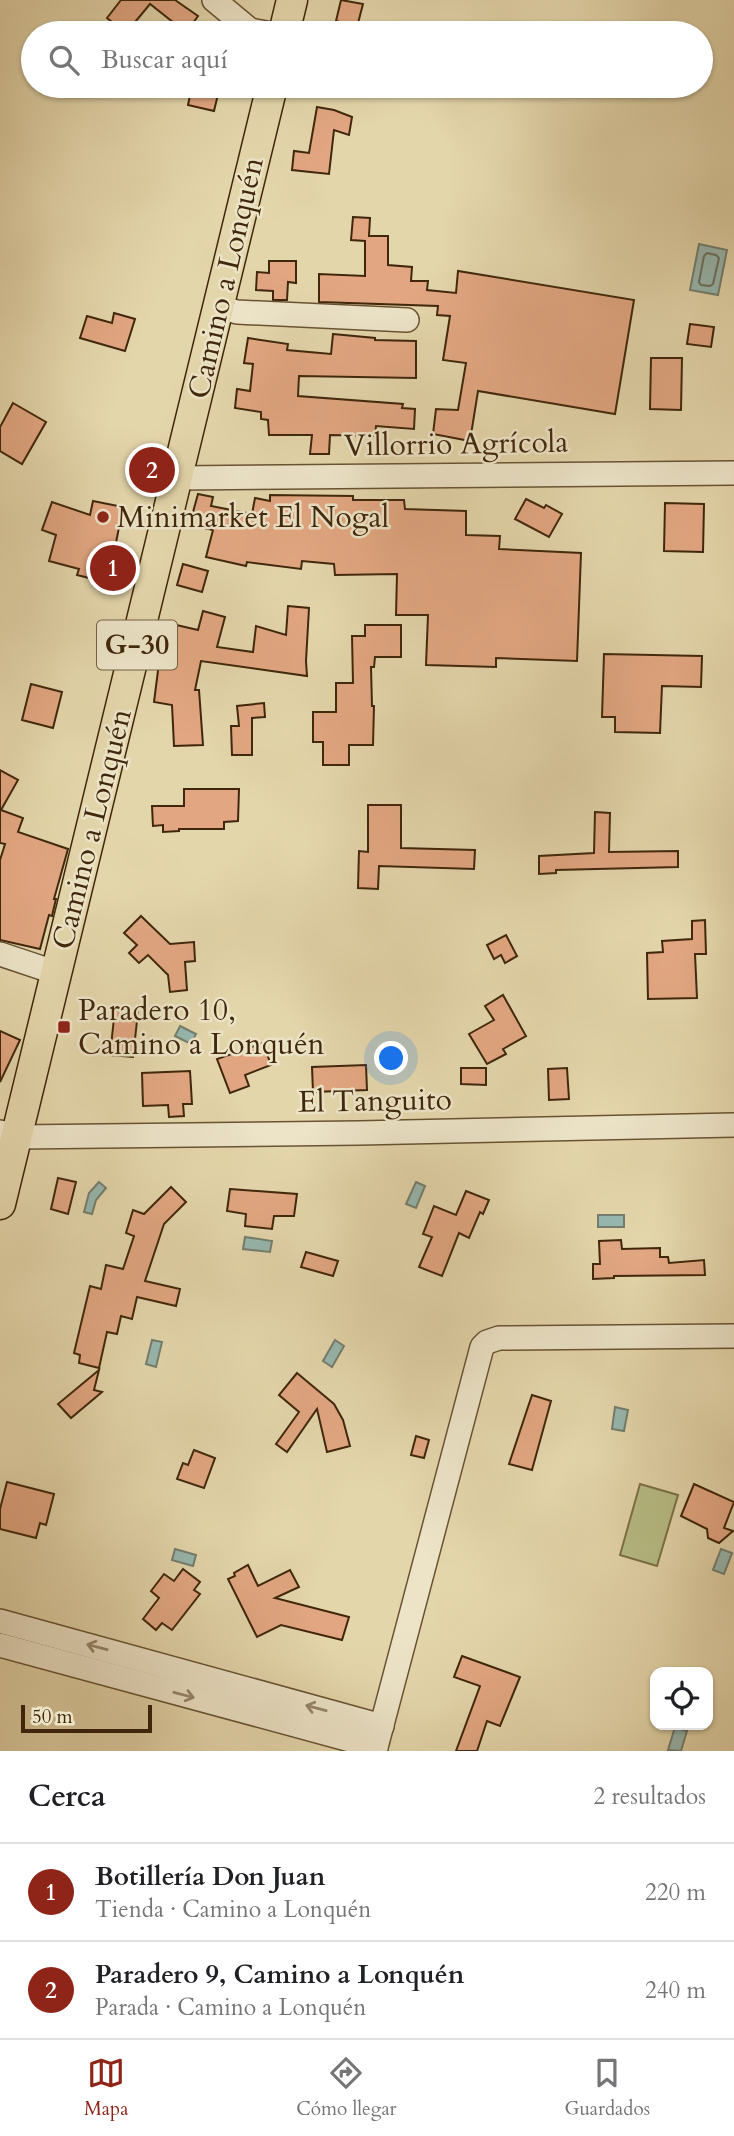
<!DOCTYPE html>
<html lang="es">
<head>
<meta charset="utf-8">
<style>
	:root { --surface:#fff; --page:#f6f6f6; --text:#202124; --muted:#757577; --line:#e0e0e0; --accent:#8f2418 }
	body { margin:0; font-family:Cardo,serif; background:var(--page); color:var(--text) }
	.controls { position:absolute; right:21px; bottom:21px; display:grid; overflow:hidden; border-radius:14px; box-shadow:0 2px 5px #0004 }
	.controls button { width:63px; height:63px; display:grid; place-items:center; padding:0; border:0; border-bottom:2px solid var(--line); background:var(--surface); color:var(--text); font:35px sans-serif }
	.scale { position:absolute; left:21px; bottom:18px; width:131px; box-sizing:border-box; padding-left:7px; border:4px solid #40270b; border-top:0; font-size:19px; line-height:24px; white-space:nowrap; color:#40270b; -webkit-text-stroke:5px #ede4c8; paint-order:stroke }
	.you { position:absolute; left:392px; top:1059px; width:24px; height:24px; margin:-18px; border:5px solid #fff; border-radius:50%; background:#1a73e8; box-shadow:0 0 0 10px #1a73e833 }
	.badge { display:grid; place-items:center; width:46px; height:46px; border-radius:50%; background:var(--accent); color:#fff; font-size:23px; font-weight:700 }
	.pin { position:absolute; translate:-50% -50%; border:4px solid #fff; box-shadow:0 2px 7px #0006 }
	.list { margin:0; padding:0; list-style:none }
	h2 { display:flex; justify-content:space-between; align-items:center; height:91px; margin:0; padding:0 28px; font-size:30px }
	h2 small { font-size:23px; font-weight:400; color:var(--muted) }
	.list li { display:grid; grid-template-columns:46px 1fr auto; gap:21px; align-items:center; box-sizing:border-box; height:98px; padding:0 28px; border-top:2px solid var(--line) }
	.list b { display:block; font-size:26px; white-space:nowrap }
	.list p { margin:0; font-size:23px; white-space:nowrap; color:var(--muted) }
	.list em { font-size:23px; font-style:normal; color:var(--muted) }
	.icon { flex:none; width:38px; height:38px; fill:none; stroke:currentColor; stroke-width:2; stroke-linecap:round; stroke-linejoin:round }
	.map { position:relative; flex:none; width:734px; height:1751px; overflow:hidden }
	.search { position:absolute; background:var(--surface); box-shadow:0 2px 5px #0004; left:21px; right:21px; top:21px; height:77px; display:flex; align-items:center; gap:18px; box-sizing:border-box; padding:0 24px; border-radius:38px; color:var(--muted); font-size:26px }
	.sheet { height:287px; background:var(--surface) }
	nav { display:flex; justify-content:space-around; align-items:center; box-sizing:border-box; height:98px; border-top:2px solid var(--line); background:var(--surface); font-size:19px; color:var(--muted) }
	nav a { display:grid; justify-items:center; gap:4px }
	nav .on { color:var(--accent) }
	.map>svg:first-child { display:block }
	.green { fill:#b8bd86; stroke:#7c7248; stroke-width:2 }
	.water { fill:#97b8b0; stroke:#747e6e; stroke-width:2 }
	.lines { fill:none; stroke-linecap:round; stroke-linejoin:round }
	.shore { stroke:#6c705e; stroke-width:2 }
	.building { fill:#e2a782; stroke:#40270b; stroke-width:2 }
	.minor-casing { stroke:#695333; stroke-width:26 }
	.major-casing { stroke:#40270b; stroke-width:33 }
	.minor { stroke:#ede4c8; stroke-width:23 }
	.major { stroke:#e4d6ab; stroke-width:30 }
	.oneway { stroke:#96866a }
	.poi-dot { fill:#8f2418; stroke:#ede4c8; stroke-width:2.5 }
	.labels { text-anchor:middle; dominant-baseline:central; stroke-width:5; stroke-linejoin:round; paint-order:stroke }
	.shield { fill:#ede4c8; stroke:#746044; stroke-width:2 }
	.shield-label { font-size:28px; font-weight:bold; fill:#40270b }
	.street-label { font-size:30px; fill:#40270b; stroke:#ede4c8 }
	.poi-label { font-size:30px; fill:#40270b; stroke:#ede4c8; text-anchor:start }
</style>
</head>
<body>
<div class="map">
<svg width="734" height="1751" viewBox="0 0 734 1751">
	<rect width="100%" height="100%" fill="#e4d6ab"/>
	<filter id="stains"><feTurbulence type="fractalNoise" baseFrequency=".00286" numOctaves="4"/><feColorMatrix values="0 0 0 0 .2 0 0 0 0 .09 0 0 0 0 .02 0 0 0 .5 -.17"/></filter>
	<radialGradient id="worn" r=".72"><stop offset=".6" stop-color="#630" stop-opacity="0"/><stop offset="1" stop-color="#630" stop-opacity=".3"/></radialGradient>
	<path class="green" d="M640,1484L678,1495L657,1566L620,1555Z"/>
	<g class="water">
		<path d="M699,244L727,250L718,295L690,290Z"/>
		<path d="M180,1026L196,1034L191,1044L175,1036Z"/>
		<path d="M99,1182L106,1188L96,1200L92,1214L84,1212L89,1193Z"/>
		<path d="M416,1182L425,1186L416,1208L406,1204Z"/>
		<rect x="598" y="1215" width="26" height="12"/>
		<path d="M245,1237L272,1241L270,1252L243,1249Z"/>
		<path d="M152,1340L162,1342L156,1367L146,1364Z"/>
		<path d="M335,1340L344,1346L332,1367L323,1361Z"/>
		<path d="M615,1407L628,1410L624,1431L612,1429Z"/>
		<path d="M175,1549L196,1555L193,1566L172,1560Z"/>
		<path d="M721,1549L732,1553L724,1574L713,1570Z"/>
		<path d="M675,1727L687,1731L681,1751L668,1750Z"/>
	</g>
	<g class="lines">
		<path class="shore" d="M707,253L716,255L719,258L713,284L710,286L701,285L699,282L704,256Z"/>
	</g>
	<g class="building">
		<path d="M121,0H175L198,16L186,33H166L174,23L150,4L126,33L107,18Z"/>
		<path d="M341,0L363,4L357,27L336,21Z"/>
		<path d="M192,86H220L214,111L188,105Z"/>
		<path d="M317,107L334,110L352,117L349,135L334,130L329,174L292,170L294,151L309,153Z"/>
		<path d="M353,217L370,218L369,236H388V265L412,267L411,281H428L427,290L456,293L458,271L634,300L615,414L478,391L470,441L433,434L436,409L458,410L466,363L443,360L450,316L437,315L438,306L319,302V274L365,276V241L351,240Z"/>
		<path d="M269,261H296V283L288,282L287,300H273V291L256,290L257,272L269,273Z"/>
		<path d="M114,313L135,319L125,351L80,338L87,316L112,323Z"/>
		<path d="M690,324L714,327L711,347L687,344Z"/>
		<path d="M333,334L375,338V340L416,341V378L299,376L298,396L403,404L402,408L415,409L414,429L376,426L375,436L330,435L329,454H310L312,435H269L268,420L261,419V412L235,408L237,389L250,391L253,364L244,363L248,338L288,344L287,350L331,354Z"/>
		<path d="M651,358H682L681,410L650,409Z"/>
		<path d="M13,403L46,422L22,464L0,451V427Z"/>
		<path d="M198,494L213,497L211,506L252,514L255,498L270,501V495L353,496V500H404L405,509L466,511V535L500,536L499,549L581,553L577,661L496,658V667L426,665L428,615H396L397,574L335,575L334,564L302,561L301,569L247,562L246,566L206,557L213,530L199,527L201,514L193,512Z"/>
		<path d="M526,499L544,508L546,505L562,514L549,537L515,519Z"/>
		<path d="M93,501L123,507L113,558H124L123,581L89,578L77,575L79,569L49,561L56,535L42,530L52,502L90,515Z"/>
		<path d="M665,503L704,504L703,552L664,551Z"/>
		<path d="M183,564L208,571L202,592L177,585Z"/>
		<path d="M288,606L309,608L306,661L307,676L201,661L195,690H199L203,745L174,746L172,705L154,702L160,655L165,656L172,624L198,630L203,611L225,617L217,647L253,652L256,626L286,635Z"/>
		<path d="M365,625H401V657H375L374,667H371L372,706H374L373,745H349V765H323V742H313V712H336V683H353L352,636H365Z"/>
		<path d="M604,654L702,656L701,687L662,686L660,733L615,732V717H602Z"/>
		<path d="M31,684L62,692L53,728L22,720Z"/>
		<path d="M264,703L265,717L252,718V755H232L231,726H239L237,706Z"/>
		<path d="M0,770L18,780L1,810L23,818L18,832L68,849L54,899H56L52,916L49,915L40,949L0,940V860L5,844L0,843Z"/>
		<path d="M184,789H239L238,821L224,822V829H179V831L163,832V825L153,826L152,806H184Z"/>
		<path d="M368,805H401V848L475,850L474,869L379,866L378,889L358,888L359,851L368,852Z"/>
		<path d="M595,812L610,813L609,852L678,851V867L556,870V873L539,874V856L594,853Z"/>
		<path d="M141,916L170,944L194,942L195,961L185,962L187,990L170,992L168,975L148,955L139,963L129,953L137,945L124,933Z"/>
		<path d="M705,920L706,954H695L697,998L648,999L647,953L663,952L662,941L692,939V921Z"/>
		<path d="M506,935L517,956L505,963L501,955L494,959L487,945Z"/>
		<path d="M503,995L526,1036L503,1049L506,1054L487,1064L469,1034L494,1020L485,1006Z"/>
		<path d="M115,1009L138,1012L133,1057L110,1055Z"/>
		<path d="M0,1031L20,1040L0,1082Z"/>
		<path d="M263,1043L271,1065L245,1075L249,1086L230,1093L217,1059Z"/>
		<path d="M366,1065L367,1090L313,1092L312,1067Z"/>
		<path d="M461,1068H486V1085L461,1084Z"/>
		<path d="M567,1068L569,1099L549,1100L548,1069Z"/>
		<path d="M190,1071L192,1104H183L184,1116L169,1117L168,1105L143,1106L142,1073Z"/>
		<path d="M58,1178L76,1182L68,1214L51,1209Z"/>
		<path d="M171,1187L186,1202L164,1224L145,1281L180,1289L176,1306L137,1297L132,1319L121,1316L117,1334L107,1332L99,1368L79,1363L80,1355L74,1353L90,1286L101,1289L106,1265L123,1269L134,1236L126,1233L133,1210L144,1214Z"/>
		<path d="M230,1189L297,1194L294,1216H274L272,1229L245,1226L246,1214L227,1211Z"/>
		<path d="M466,1191L489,1200L483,1214L480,1212L469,1238L459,1233L442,1276L419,1267L432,1237L423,1234L434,1206L456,1215Z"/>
		<path d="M621,1240L622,1249L660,1248V1257H668L669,1263L704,1260L705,1275L614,1276V1278L593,1279V1264H600L599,1241Z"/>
		<path d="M306,1252L338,1261L333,1276L301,1267Z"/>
		<path d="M99,1370L94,1390L102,1392L71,1418L58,1404Z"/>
		<path d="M297,1373L334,1404L343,1420L350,1446L327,1452L317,1409L287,1452L276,1444L299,1412L279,1395Z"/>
		<path d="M532,1395L551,1401L532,1470L509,1464Z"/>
		<path d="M416,1436L429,1440L424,1458L411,1455Z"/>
		<path d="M194,1450L215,1458L204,1488L177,1479L183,1463L188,1465Z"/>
		<path d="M7,1482L54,1494L46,1525L40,1523L36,1538L0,1529V1509Z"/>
		<path d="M694,1484L734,1502L724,1528L733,1531L719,1543L708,1538L707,1529L681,1516Z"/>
		<path d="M248,1565L258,1586L290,1570L299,1587L275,1598L349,1617L342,1640L281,1625L257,1637L228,1579L235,1576L234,1573Z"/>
		<path d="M183,1569L200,1582L194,1590L200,1594L172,1630L162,1623L156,1630L143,1619L159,1598L151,1591L164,1574L174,1581Z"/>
		<path d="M462,1656L520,1677L500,1726L487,1721L477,1751H456L480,1686L454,1677Z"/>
	</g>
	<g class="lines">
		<g class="minor-casing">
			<g id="minor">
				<path d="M214,0L250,30L266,33"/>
				<path d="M219,307L237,312L407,320"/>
				<path d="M178,478L734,473"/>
				<path d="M0,954L57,973"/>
				<path d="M0,1132L17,1137L359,1133L734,1125"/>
				<path d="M0,1621L382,1726"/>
				<path d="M0,1645L376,1747"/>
				<path d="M375,1751L482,1347L487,1342L499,1338L734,1336"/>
			</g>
		</g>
		<g class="major-casing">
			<g id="major">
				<path d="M284,33L292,0"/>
				<path d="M0,1204L272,86"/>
			</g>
		</g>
		<use href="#minor" class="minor"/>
		<use href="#major" class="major"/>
	</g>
	<defs><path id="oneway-shaft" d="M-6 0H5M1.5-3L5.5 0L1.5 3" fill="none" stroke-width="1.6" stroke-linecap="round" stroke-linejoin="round" transform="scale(1.75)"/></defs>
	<g class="oneway">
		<use href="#oneway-shaft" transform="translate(97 1647) rotate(-165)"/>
		<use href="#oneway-shaft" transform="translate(184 1695) rotate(15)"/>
		<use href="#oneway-shaft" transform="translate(316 1708) rotate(-165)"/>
	</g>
	<g class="poi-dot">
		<circle cx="103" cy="517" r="7"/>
		<rect x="57" y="1020" width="14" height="14" rx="3.5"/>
	</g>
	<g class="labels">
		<rect class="shield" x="97" y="620.5" width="80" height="49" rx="5"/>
		<g class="shield-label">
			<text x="137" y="645">G-30</text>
		</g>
		<g class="street-label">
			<text transform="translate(226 278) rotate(-77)">Camino a Lonquén</text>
			<text transform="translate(456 444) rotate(-1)">Villorrio Agrícola</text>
			<text transform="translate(92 829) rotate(-76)">Camino a Lonquén</text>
			<text transform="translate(375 1101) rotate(-1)">El Tanguito</text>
		</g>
		<g class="poi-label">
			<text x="117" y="517">Minimarket El Nogal</text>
			<text x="78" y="1010">Paradero 10,<tspan x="78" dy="34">Camino a Lonquén</tspan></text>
		</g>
	</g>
	<rect width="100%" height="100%" filter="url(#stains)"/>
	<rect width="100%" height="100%" fill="url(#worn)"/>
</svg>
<div class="controls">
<button><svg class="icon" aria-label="locate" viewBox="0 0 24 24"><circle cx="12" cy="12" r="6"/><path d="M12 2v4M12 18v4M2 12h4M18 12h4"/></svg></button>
</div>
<div class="scale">50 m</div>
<div class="you"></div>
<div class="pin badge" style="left:113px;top:568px">1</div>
<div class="pin badge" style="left:152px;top:470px">2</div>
<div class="search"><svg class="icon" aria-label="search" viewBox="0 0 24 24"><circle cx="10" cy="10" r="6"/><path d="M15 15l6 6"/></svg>Buscar aquí</div>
</div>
<section class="sheet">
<h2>Cerca<small>2 resultados</small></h2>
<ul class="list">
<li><span class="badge">1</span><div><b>Botillería Don Juan</b><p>Tienda · Camino a Lonquén</p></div><em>220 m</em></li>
<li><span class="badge">2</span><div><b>Paradero 9, Camino a Lonquén</b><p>Parada · Camino a Lonquén</p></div><em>240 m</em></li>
</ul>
</section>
<nav>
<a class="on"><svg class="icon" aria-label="map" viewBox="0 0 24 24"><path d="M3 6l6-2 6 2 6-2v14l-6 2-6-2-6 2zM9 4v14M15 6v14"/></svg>Mapa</a>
<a><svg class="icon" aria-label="directions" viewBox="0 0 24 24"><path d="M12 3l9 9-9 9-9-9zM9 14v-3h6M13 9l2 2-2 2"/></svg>Cómo llegar</a>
<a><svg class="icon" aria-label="saved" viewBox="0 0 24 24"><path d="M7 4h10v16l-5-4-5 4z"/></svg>Guardados</a>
</nav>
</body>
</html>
